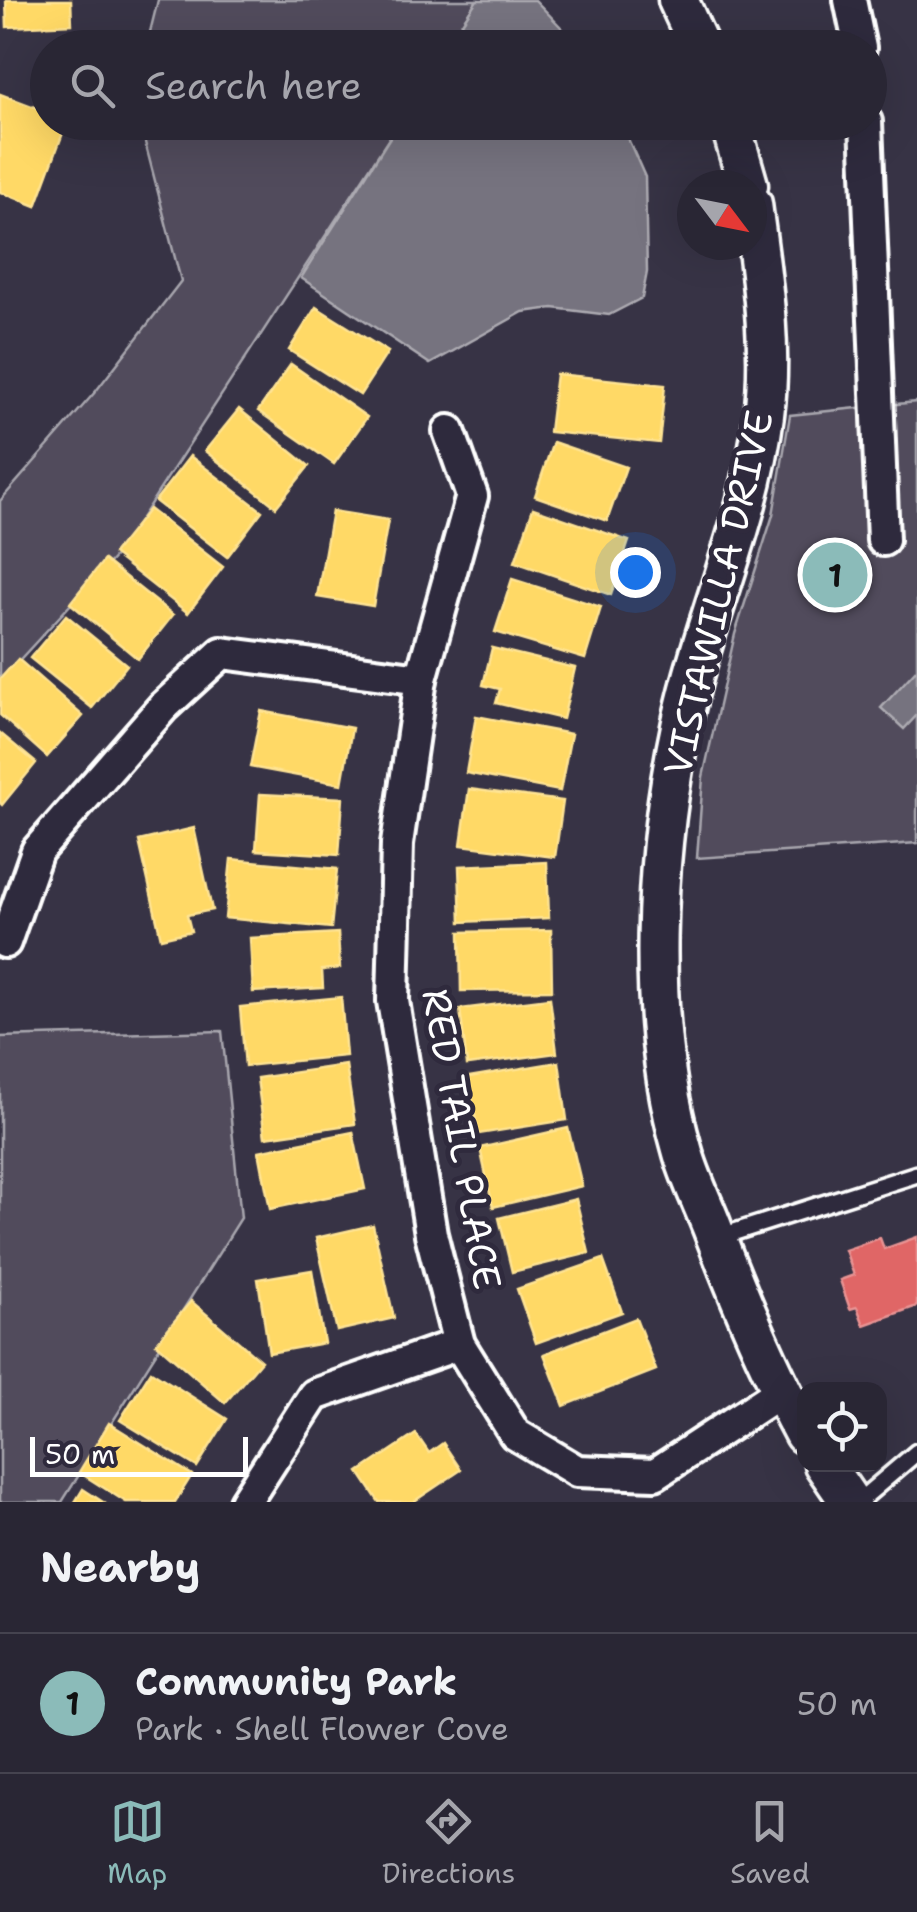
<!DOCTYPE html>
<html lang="en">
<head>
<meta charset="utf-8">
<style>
	:root { --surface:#292634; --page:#353240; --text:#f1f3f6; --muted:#a5a5ac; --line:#45434f; --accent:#8bbbb9 }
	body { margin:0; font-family:"Shantell Sans",sans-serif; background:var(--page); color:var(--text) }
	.controls { position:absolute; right:30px; bottom:30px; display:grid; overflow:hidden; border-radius:20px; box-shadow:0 10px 40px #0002 }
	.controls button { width:90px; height:90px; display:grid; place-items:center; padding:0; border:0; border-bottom:2px solid var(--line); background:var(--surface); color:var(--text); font:50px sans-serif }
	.compass { position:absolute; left:677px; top:170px; width:90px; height:90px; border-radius:50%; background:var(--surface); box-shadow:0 10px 40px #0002; rotate:122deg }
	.scale { position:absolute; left:30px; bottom:25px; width:218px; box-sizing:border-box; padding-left:10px; border:5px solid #fff; border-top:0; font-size:28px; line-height:35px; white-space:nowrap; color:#fff; -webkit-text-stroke:8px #2f2a3d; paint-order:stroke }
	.you { position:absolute; left:635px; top:572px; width:35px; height:35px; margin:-25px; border:8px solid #fff; border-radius:50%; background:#1a73e8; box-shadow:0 0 0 15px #1a73e833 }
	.badge { display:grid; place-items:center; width:65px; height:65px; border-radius:50%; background:var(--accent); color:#111; font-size:32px; font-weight:700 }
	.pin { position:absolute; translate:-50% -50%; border:5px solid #fff; box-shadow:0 2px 10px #0006 }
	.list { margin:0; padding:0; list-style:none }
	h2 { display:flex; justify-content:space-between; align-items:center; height:130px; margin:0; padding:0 40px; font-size:42px }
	h2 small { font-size:32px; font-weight:400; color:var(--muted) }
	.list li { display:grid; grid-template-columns:65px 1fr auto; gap:30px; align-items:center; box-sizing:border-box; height:140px; padding:0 40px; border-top:2px solid var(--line) }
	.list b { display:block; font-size:38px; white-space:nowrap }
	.list p { margin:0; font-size:32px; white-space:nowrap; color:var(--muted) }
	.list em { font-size:32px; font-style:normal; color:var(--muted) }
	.icon { flex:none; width:55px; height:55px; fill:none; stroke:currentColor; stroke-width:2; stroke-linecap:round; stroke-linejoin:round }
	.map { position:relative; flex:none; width:917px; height:1502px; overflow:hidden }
	.search { position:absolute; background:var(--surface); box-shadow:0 10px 40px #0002; left:30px; right:30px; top:30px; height:110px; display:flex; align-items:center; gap:25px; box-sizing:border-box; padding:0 35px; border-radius:55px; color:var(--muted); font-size:38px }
	.sheet { height:270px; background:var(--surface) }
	nav { display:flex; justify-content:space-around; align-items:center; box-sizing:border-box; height:140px; border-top:2px solid var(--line); background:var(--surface); font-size:28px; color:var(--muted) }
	nav a { display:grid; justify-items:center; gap:5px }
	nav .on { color:var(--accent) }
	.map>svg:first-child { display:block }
	.green { fill:#514c5c; stroke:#a8a6ae; stroke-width:2.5 }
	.water { fill:#76737f; stroke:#adabb2; stroke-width:2.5 }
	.homes { fill:#ffd966; stroke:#ffe494; stroke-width:2.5 }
	.shops { fill:#e06666; stroke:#e99494; stroke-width:2.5 }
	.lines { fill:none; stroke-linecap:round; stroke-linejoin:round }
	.service-casing { stroke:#fff; stroke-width:22 }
	.minor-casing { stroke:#fff; stroke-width:38 }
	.tertiary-casing { stroke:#fff; stroke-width:45 }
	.service { stroke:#2f2a3d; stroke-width:15 }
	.minor { stroke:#2f2a3d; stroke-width:30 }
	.tertiary { stroke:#2f2a3d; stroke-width:38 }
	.labels { text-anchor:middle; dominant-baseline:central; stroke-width:10; stroke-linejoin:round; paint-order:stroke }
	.street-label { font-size:38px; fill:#fff; stroke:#2f2a3d }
</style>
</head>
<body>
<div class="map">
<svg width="917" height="1502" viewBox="0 0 917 1502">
	<rect width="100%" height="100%" fill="#373345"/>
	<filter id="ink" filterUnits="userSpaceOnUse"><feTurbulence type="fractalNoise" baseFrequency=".01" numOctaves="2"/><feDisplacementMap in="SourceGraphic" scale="20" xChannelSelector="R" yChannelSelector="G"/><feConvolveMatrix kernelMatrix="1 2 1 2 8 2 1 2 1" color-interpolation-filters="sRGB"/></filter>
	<g filter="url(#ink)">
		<g class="green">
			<path d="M158,0H477L446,47L146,48Z"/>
			<path d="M140,123H399L119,552L0,681V501L96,391L181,281Z"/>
			<path d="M917,402V843L697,858L703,777L735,634L773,515L790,415Z"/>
			<path d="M222,1031L241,1218L62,1502H0V1037Z"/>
		</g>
		<g class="water">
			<path d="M477,0H535L580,47H446Z"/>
			<path d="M399,123H621L645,177L647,272L642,298L609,315L553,308L523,312L430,364L301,278Z"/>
			<path d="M917,669V715L904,729L881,708Z"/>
		</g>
		<g class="homes">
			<path d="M6,0H71L72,24L7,27Z"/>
			<path d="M0,94L48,112V122H67L36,206L0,192Z"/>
			<path d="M316,307L388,352L360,395L289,350Z"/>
			<path d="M291,364L367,417L334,464L258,411Z"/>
			<path d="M556,374L665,385L659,443L549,432Z"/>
			<path d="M239,409L309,466L276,507L205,451Z"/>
			<path d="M553,442L626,467L607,521L535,496Z"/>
			<path d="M190,456L262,511L227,557L155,501Z"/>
			<path d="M533,508L629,541L611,595L515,562Z"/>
			<path d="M149,509L223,567L188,613L113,554Z"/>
			<path d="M332,511L388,520L373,606L317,597Z"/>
			<path d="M104,560L173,615L138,659L70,603Z"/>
			<path d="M512,579L601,607L585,659L495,632Z"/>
			<path d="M66,615L127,665L92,708L30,658Z"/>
			<path d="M492,648L575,668L563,719L496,703L500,689L483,685Z"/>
			<path d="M18,659L83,716L47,757L0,715V679Z"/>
			<path d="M261,711L352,728L342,784L250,767Z"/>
			<path d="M476,716L571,734L560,791L466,773Z"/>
			<path d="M0,733L36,763L2,805L0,803Z"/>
			<path d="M469,789L563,801L555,857L461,845Z"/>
			<path d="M260,794L343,798L339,855L256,850Z"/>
			<path d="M194,828L212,910L187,915L191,931L161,938L139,841Z"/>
			<path d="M231,859L337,869L331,928L225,918Z"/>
			<path d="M547,862L549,918L461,922L459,866Z"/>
			<path d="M551,930L552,990L461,991L460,932Z"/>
			<path d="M338,933L340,968L322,970L323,988L253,992L250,938Z"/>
			<path d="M341,997L346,1056L245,1066L240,1007Z"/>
			<path d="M550,998L557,1053L467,1065L460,1009Z"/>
			<path d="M559,1062L567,1120L478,1134L469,1077Z"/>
			<path d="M346,1065L355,1124L265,1137L257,1078Z"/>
			<path d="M568,1128L582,1186L493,1207L480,1148Z"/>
			<path d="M353,1132L365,1189L270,1209L259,1151Z"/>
			<path d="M576,1199L589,1253L512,1272L499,1218Z"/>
			<path d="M373,1225L394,1318L337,1331L316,1238Z"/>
			<path d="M603,1259L622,1312L536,1343L517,1289Z"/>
			<path d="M312,1270L324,1343L269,1353L258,1279Z"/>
			<path d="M191,1301L261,1361L225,1403L156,1343Z"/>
			<path d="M636,1318L656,1370L564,1406L544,1354Z"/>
			<path d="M151,1371L227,1419L197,1467L120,1420Z"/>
			<path d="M109,1423L192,1475L175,1502H126L79,1472Z"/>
			<path d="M416,1434L429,1453L443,1443L461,1470L413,1502H379L359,1472Z"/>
			<path d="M83,1489L103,1502H75Z"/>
		</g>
		<path class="shops" d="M917,1237V1306L864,1325L857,1307L850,1309L840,1280L854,1275L845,1250L880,1238L884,1249Z"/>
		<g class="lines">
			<g class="service-casing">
				<g id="service">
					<path d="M716,1238L917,1174"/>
					<path d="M858,1502L917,1452"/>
				</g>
			</g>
			<g class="minor-casing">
				<g id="minor">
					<path d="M850,0L860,48"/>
					<path d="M866,122L883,540"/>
					<path d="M449,431L472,496L421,679L397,844L393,1001L431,1234L459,1344L515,1434L577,1471L655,1474L781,1391"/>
					<path d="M5,942L37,851L163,707L222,653L421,679"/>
					<path d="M245,1502L314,1395L459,1344"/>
				</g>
			</g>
			<g class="tertiary-casing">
				<g id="tertiary">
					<path d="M678,0L700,48"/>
					<path d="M730,122L748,185"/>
					<path d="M752,204C761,273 773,345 764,415C751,520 704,619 682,722C654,852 645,1020 682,1149C689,1176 702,1201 712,1227C739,1298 768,1367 804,1434"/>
					<path d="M824,1464L850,1502"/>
				</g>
			</g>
			<use href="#service" class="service"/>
			<use href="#minor" class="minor"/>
			<use href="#tertiary" class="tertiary"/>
		</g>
	</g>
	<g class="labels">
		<g class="street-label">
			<text transform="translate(718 593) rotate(-77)">VISTAWILLA DRIVE</text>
			<text transform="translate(462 1139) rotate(80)">RED TAIL PLACE</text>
		</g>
	</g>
</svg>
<div class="controls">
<button><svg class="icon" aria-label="locate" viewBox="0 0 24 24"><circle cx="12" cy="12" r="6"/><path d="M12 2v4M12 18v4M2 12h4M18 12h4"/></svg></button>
</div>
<svg class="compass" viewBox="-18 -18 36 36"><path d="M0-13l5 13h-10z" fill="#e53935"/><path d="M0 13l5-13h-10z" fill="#a5a5ac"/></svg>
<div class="scale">50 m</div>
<div class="you"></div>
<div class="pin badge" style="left:835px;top:575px">1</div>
<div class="search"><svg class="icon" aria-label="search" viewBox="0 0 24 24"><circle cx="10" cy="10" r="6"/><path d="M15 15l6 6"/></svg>Search here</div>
</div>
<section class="sheet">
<h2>Nearby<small></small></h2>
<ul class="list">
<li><span class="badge">1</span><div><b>Community Park</b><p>Park · Shell Flower Cove</p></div><em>50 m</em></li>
</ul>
</section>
<nav>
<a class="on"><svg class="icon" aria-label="map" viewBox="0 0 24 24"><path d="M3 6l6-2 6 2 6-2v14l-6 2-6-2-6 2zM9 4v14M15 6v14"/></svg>Map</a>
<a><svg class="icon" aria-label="directions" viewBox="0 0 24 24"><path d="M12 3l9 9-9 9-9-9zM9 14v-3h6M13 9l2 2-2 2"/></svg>Directions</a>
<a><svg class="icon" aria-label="saved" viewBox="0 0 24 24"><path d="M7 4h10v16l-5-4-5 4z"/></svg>Saved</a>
</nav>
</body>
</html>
